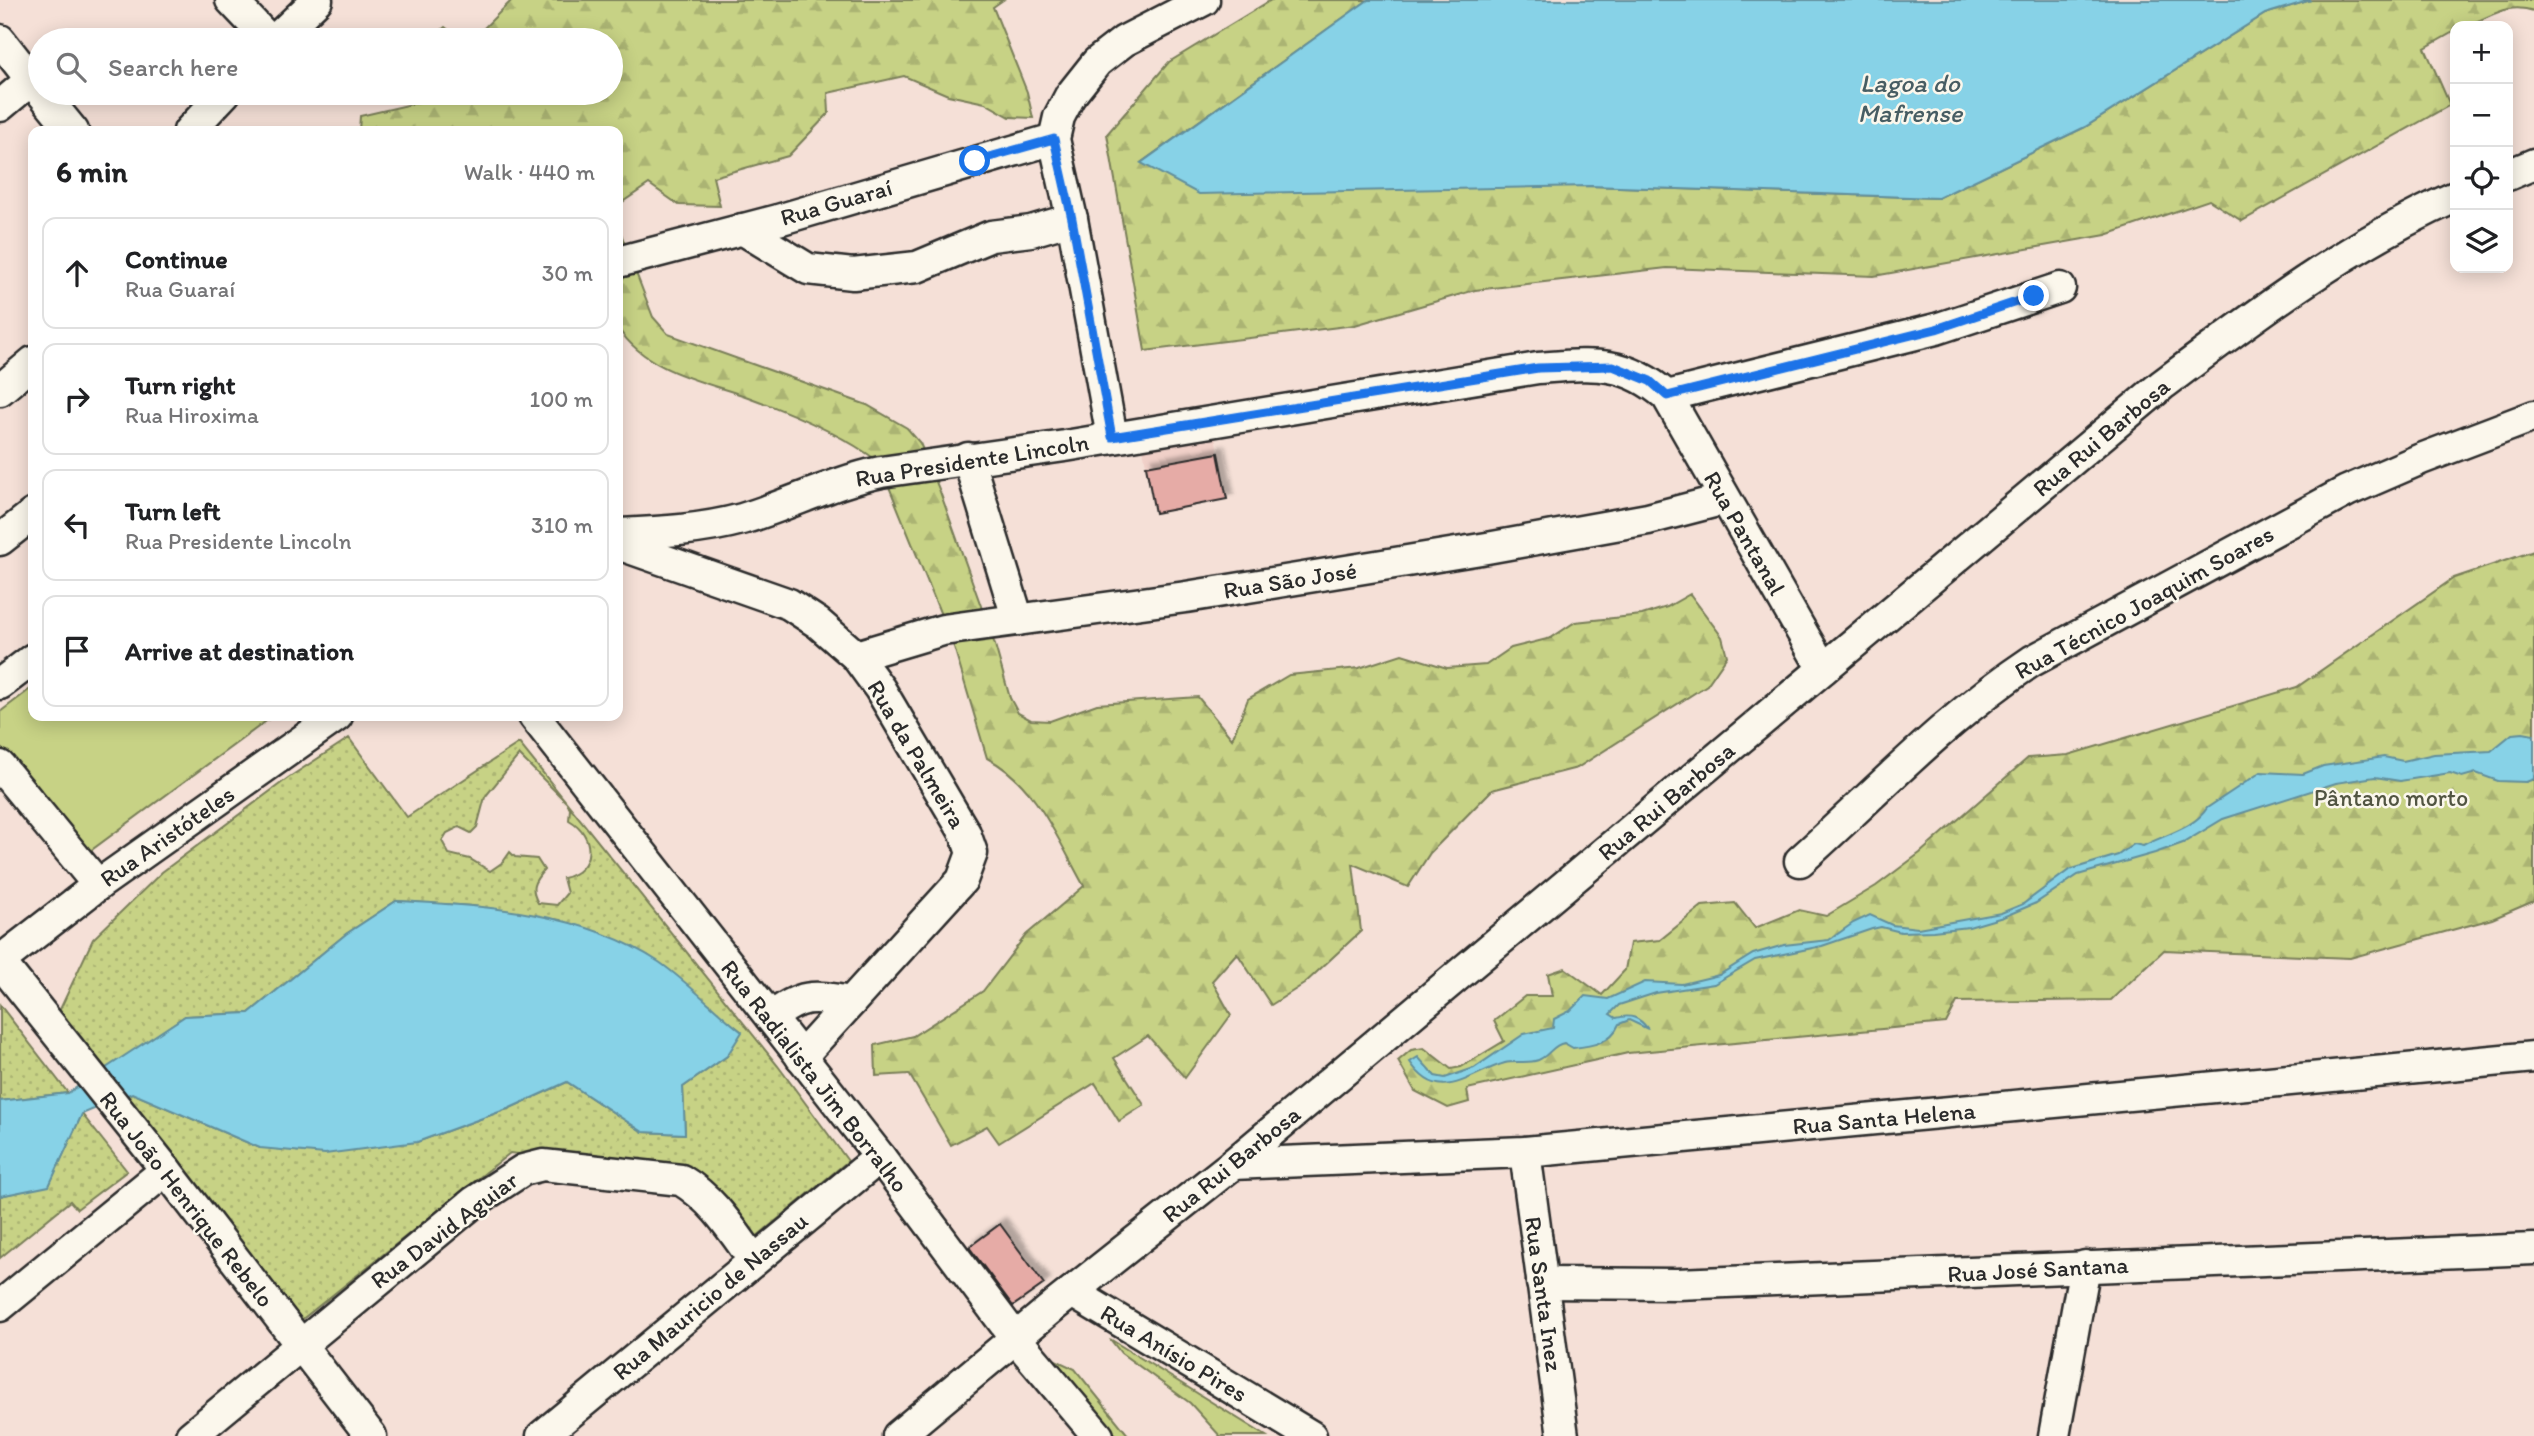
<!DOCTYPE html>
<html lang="en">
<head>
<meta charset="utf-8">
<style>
	:root { --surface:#fff; --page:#f6f6f6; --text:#202124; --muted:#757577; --line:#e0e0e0 }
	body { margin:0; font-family:Itim,sans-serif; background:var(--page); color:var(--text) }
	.controls { position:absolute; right:21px; top:21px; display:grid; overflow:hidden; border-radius:14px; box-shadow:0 4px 18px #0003 }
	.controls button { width:63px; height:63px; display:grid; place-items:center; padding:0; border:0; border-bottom:2px solid var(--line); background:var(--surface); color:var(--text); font:35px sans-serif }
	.stop { position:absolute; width:21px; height:21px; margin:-16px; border:5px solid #1a73e8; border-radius:50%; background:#fff }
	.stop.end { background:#1a73e8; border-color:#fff; box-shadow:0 2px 7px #0008 }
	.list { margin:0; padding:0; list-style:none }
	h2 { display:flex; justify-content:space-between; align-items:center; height:91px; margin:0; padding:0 28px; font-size:30px }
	h2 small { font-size:23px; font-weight:400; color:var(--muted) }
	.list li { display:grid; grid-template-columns:46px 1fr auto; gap:21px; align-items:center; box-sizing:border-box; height:112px; margin:0 14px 14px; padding:0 14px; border:2px solid var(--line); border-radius:14px }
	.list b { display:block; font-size:26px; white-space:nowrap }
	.list p { margin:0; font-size:23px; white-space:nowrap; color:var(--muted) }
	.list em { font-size:23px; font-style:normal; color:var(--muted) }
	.icon { flex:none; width:38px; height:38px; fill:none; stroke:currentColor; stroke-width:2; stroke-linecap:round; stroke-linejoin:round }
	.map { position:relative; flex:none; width:2534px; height:1436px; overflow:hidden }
	.search { position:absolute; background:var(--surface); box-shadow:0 4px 18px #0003; left:28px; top:28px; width:595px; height:77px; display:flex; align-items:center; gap:18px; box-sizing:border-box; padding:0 24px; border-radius:38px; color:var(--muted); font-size:26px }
	.panel { position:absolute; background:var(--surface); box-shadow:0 4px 18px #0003; left:28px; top:126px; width:595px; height:595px; border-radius:14px }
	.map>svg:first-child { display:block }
	.built { fill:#f0d0c8 }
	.green { fill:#c7d285; stroke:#797e58; stroke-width:2 }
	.forest { fill:url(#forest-firs); stroke:#797e58; stroke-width:2 }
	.park { fill:url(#park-dots); stroke:#797e58; stroke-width:2; fill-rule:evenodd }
	.water { fill:#87d2e7; stroke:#628f9c; stroke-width:2 }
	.building { fill:#e6aba6; stroke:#2b2b2b; stroke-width:2; filter:url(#shadow) }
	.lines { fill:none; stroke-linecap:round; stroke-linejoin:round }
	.minor-casing { stroke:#2b2b2b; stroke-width:35 }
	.minor { stroke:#fbf7ec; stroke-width:30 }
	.route { stroke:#1a73e8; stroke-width:9 }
	.labels { text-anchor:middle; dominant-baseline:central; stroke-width:5; stroke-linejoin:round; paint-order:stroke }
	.street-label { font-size:24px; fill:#2b2b2b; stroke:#fbf7ec }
	.park-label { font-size:24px; fill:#525542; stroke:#fbf7ec }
	.water-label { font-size:26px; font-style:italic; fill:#475d63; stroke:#fbf7ec }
</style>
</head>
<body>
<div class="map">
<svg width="2534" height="1436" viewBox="0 0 2534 1436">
	<defs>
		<pattern id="forest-firs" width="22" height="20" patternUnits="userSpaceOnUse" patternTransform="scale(1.75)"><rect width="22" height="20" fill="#c7d285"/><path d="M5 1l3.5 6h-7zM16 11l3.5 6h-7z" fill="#abb473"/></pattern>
		<pattern id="park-dots" width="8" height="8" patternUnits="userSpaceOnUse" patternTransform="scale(1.75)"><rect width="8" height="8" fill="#c7d285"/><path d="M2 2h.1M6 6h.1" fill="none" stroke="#abb473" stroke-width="1.8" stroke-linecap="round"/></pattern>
		<filter id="shadow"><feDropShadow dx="6" dy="-6" stdDeviation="2" flood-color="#0004"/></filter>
	</defs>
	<rect width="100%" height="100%" fill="#f5e0d7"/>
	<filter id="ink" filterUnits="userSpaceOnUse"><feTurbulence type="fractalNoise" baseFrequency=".0143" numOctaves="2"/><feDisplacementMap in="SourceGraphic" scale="14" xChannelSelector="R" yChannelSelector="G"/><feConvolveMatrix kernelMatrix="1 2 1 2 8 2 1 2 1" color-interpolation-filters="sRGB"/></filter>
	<g filter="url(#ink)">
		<path class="built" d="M1215,436L1227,499L1155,513L1143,449Z"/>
		<g class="green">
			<path d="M33,687V716H273L82,857L0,747V712Z"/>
			<path d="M1110,1339L1266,1436H1220L1190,1403L1121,1353Z"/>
			<path d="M1047,1356L1075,1369L1129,1436H1099Z"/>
		</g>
		<g class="forest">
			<path d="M512,0H1003L993,7L1027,92L1033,118L1010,117L985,103L948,95L904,76L828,93L829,113L788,156L713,177L720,206L679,205L649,184L618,205V131H359L360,116L425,101L426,93H611V40H472Z"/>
			<path d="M1271,0H1368L1142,162L1590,186L1938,198L2085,127L2265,14L2311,0H2534V11C2500,0 2484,26 2455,26V31L2425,48L2450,105L2242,221L2209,200L2106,235L1874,276L1667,268L1475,290L1355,325L1145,351L1107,134L1169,62Z"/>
			<path d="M445,27L461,40H430Z"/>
			<path d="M618,226L653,317L668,334L867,405L907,428L920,443L939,489L995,645L1010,698L1018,713L1031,720L1050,721L1097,704L1198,697L1232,739L1248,699L1289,675L1359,668L1402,654L1447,668L1486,665L1511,648L1551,638L1575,622L1642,615L1667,607L1690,594L1722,637L1727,656L1707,685L1577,768L1492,790L1430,853L1408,887L1353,864L1361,931L1304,984L1271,1005L1237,953L1212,981L1231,1015L1185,1078L1148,1036L1114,1058L1144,1105L1119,1121L1095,1083L999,1143L987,1126L951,1145L909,1074L876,1076L875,1045L913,1036L983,991L1026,935L1084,886C1058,840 1036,783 987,758L954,647L879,462C845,436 789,412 748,397C702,381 647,372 618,328Z"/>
			<path d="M2534,551V901L2492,919L2350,958L2164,950L2111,1000L1957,1002L1946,1023L1628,1053L1467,1089L1469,1102L1448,1108L1415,1091L1398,1061L1411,1050L1424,1048L1451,1069L1461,1067L1504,1041L1494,1021L1525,996H1552L1548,974L1565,968L1602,995L1625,970L1630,943L1660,940L1702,906L1735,903L1755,928L1799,910L1826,916L1876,886L1920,853L2028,758L2068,755L2297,687L2454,578Z"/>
		</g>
		<g class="park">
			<path d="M349,738L407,817L519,743L778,1066L848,1161L750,1242L698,1175L510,1153L295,1325L117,1099L132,1093L260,1148L417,1142L510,1108L567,1082L643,1132L685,1134L683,1087L727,1056L741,1031L707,1005L560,920L473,906L396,901L346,934L249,1013L185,1016L100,1074L55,1020L93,939L162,872L288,778ZM519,755L567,803L570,809L569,820C596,835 596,871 563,878L567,893L557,905L538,903C530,889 533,882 544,870L537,859L515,857L510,852L503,862L490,871L470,859L449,854L442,841L447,833L459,827L471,833L477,827L485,797Z"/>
			<path d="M0,1005L68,1093L0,1101Z"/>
			<path d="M82,1114L127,1171L77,1209L70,1201L0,1258V1196L49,1185Z"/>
		</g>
		<g class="water">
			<path d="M1368,0H2311L2265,14L2085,127L1938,198L1590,186L1199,194L1141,163Z"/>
			<path d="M2523,733L2534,735V779L2526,782L2498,781L2476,773L2462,777L2450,773L2400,781L2375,777L2336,783L2223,819L2183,843L2155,853L2078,875L2036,903L2003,917L1969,927L1933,931L1901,932L1881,927L1872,929L1822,946L1755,960L1714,984L1656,993L1619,1005L1610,1014L1616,1018C1631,1014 1639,1017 1648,1029L1629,1020L1619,1024C1611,1043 1592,1046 1573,1048L1564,1043C1553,1045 1551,1053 1542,1058C1533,1065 1516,1060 1505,1063C1469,1073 1440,1107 1410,1062L1418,1057L1435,1076L1445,1078L1474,1068L1524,1034L1553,1028L1554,1019L1570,1011L1585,996L1608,999L1645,982L1682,984L1719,975L1753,954L1784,945L1829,940L1853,923L1870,915L1892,925L1918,928L2001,913L2023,904L2069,870L2118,855L2134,844L2143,846C2163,835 2195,828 2207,808L2261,772L2303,774L2323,766L2384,757L2403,761L2434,754L2491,751L2512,734Z"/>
			<path d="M396,901C486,906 582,911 659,962C688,982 714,1010 742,1032L727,1056L683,1087L685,1134L643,1132L567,1082L510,1108L417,1142L325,1154L260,1148L132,1093L82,1114L49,1186L0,1196V1101L68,1093L185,1016L249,1013L346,934Z"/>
		</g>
		<g class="building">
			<path d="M1218,453L1227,499L1155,513L1146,466Z"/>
			<path d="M1000,1224L1044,1284L1013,1306L969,1247Z"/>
		</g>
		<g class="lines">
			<g class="minor-casing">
				<g id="minor">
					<path d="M231,0L269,40"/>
					<path d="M0,40L40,91"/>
					<path d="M275,40L317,0"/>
					<path d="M42,93L73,131"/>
					<path d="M0,106L31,80"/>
					<path d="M189,131L225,93"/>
					<path d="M2508,175L2534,164"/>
					<path d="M742,229L808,269L853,274L917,267L991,236L1031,231L1072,219"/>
					<path d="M618,262L778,220L1054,139"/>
					<path d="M0,390L33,362"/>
					<path d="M1667,396L1936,329L2060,288"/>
					<path d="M1112,437L1072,219L1054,139L1059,117L1070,96L1097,62L1124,41L1204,0"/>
					<path d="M968,458L1018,620"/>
					<path d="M618,534C659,532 702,530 742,519C789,505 833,482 881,472L1065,446L1538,368C1592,364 1624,359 1667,396L1823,669"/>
					<path d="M0,540L33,514"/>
					<path d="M618,544L789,604L818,623L856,656L880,689L965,833L972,853L962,880L801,1057"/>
					<path d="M856,656L943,630L1186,597L1487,548L1648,519L1725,499"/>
					<path d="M0,684L33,659"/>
					<path d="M534,716L880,1157L1016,1339L1098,1436"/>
					<path d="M0,766L98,885"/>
					<path d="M1800,861C1876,793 1946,718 2032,661L2347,491L2421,459L2534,416"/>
					<path d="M0,961L98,885L337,716"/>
					<path d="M0,962L166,1170L371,1436"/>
					<path d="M771,1018C801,993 814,996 851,1002"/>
					<path d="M1525,1152L1563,1436"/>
					<path d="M1233,1164L1525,1152L2534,1057"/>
					<path d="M1542,1283L1677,1284L2534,1249"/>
					<path d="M1072,1292L1311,1436"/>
					<path d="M0,1306L166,1170"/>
					<path d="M191,1436L474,1202L523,1170L543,1165L681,1180C713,1199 732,1230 753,1259"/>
					<path d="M542,1436L880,1157"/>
					<path d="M898,1436L1055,1305L1233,1164L2162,385C2255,315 2349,244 2455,197"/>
					<path d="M2054,1436L2085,1266"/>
				</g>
			</g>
			<use href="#minor" class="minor"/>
		</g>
	</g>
	<g class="lines" filter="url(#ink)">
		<path class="route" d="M975,161L1054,139L1072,219L1112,437L1538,368L1613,366L1650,381L1667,396L1936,329L2034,296"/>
	</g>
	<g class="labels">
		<g class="street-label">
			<text transform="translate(836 202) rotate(-16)">Rua Guaraí</text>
			<text transform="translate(2101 437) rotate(-40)">Rua Rui Barbosa</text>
			<text transform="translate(972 460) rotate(-9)">Rua Presidente Lincoln</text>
			<text transform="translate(1745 533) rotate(60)">Rua Pantanal</text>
			<text transform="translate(1290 580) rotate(-9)">Rua São José</text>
			<text transform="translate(2144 602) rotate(-29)">Rua Técnico Joaquim Soares</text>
			<text transform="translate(917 754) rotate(59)">Rua da Palmeira</text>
			<text transform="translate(1666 801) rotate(-40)">Rua Rui Barbosa</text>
			<text transform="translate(167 836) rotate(-35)">Rua Aristóteles</text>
			<text transform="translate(815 1076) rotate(52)">Rua Radialista Jim Borralho</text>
			<text transform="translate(1884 1118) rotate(-5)">Rua Santa Helena</text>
			<text transform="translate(1231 1164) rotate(-39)">Rua Rui Barbosa</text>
			<text transform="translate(187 1199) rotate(52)">Rua João Henrique Rebelo</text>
			<text transform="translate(444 1230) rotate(-37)">Rua David Aguiar</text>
			<text transform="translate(2038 1269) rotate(-3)">Rua José Santana</text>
			<text transform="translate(1544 1294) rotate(82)">Rua Santa Inez</text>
			<text transform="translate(710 1296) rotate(-40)">Rua Mauricio de Nassau</text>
			<text transform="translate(1174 1353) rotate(31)">Rua Anísio Pires</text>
		</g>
		<g class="park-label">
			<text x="2391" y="797">Pântano morto</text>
		</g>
		<g class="water-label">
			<text x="1910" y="83">Lagoa do<tspan x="1910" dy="30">Mafrense</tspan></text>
		</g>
	</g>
</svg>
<div class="controls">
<button>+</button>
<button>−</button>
<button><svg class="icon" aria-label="locate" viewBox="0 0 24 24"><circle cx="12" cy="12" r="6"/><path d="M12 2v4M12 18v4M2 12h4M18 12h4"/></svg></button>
<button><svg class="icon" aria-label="layers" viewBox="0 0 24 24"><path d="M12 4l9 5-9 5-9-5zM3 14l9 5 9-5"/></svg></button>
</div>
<div class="stop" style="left:975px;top:161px"></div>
<div class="stop end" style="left:2034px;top:296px"></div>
<div class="search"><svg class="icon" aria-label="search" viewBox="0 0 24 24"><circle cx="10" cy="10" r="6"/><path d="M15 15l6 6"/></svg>Search here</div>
<section class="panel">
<h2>6 min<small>Walk · 440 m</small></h2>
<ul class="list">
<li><svg class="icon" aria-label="ahead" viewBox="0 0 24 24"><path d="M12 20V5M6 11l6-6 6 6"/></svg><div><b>Continue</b><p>Rua Guaraí</p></div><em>30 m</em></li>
<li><svg class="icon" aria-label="right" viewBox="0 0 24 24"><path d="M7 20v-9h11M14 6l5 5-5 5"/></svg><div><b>Turn right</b><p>Rua Hiroxima</p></div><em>100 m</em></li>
<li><svg class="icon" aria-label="left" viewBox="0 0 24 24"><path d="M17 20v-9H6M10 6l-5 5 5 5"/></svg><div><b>Turn left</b><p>Rua Presidente Lincoln</p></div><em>310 m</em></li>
<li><svg class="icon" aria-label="arrive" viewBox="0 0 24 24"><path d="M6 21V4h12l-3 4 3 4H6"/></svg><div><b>Arrive at destination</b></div></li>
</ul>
</section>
</div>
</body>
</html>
